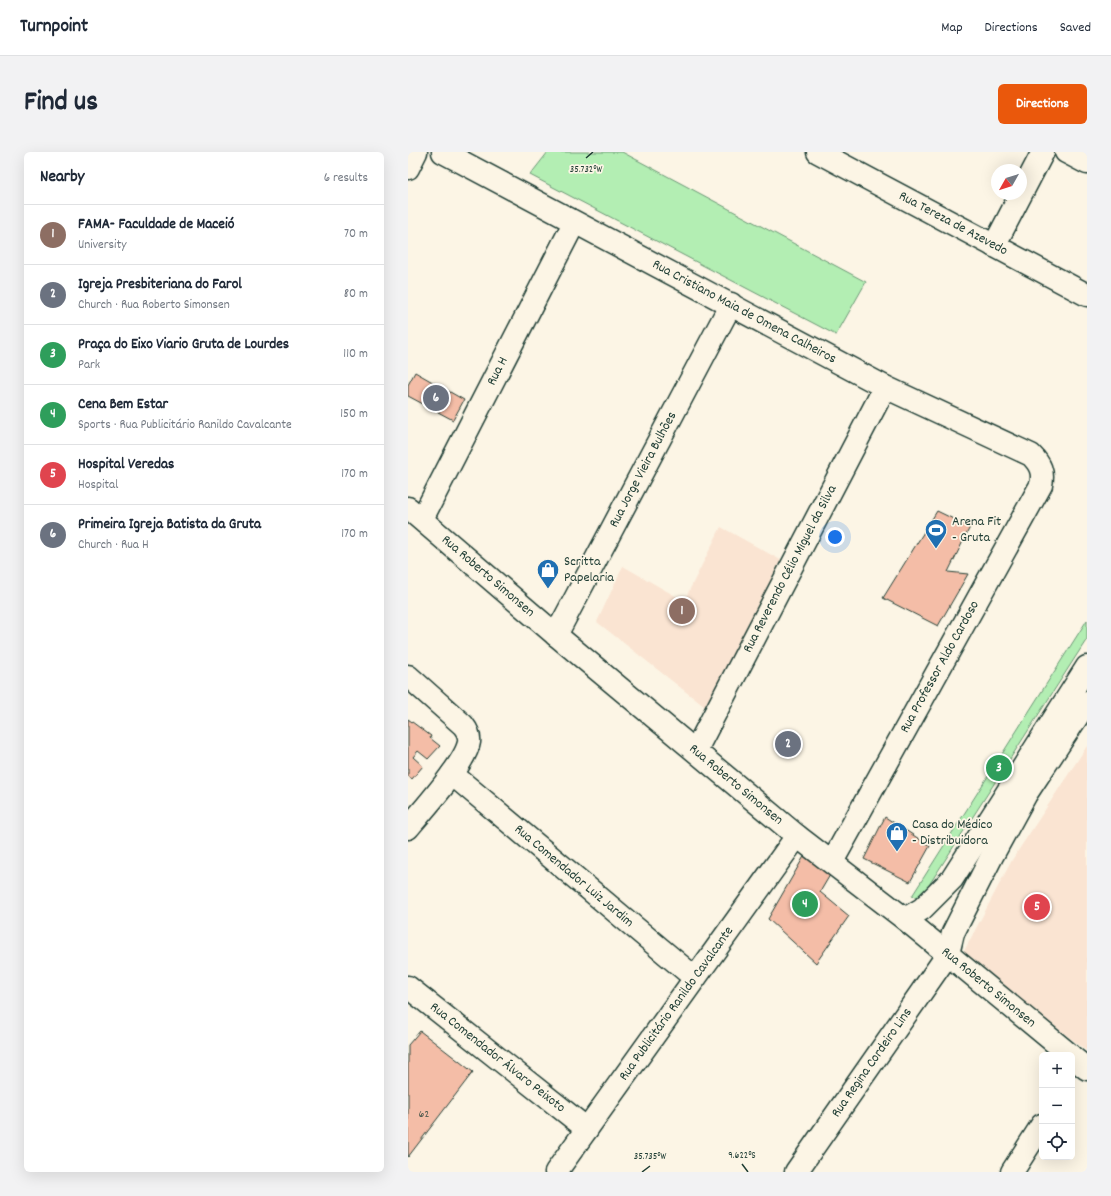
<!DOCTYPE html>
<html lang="en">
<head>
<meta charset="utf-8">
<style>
	:root { --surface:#fff; --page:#f2f2f3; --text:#1f2937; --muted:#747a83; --line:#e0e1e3; --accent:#ea580c }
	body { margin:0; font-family:Dekko,sans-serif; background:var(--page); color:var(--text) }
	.controls { position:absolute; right:12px; bottom:12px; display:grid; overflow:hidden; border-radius:6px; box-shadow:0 4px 16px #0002 }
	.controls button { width:36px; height:36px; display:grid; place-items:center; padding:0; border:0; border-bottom:1px solid var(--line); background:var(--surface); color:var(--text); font:20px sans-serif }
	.compass { position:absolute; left:583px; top:12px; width:36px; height:36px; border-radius:50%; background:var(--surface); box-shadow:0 4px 16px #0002; rotate:231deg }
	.you { position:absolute; left:427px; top:385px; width:14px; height:14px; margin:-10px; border:3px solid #fff; border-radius:50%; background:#1a73e8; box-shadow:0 0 0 6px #1a73e833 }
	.badge { display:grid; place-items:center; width:26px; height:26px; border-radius:50%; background:var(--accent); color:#fff; font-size:13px; font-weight:700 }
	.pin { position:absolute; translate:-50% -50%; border:2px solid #fff; box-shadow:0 1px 4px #0006 }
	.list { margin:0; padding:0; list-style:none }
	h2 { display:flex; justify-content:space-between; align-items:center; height:52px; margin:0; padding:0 16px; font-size:17px }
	h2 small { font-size:13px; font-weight:400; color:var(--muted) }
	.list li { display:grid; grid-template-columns:26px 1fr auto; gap:12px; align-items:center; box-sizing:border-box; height:60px; padding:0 16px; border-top:1px solid var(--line) }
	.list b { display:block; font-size:15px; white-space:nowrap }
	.list p { margin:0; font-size:13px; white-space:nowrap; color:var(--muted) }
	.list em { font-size:13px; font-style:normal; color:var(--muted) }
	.icon { flex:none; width:22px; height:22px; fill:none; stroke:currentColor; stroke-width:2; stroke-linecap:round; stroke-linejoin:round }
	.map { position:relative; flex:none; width:679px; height:1020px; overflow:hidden; border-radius:6px }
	header { display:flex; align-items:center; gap:24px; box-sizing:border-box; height:56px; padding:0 20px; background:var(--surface); border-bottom:1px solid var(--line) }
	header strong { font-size:19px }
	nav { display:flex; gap:22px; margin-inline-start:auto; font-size:14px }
	.intro { display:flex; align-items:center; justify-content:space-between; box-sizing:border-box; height:96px; padding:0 24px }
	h1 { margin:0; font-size:28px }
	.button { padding:10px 18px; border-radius:6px; background:var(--accent); color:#fff; font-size:14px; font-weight:700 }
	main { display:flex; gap:24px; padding:0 24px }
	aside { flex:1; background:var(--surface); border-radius:6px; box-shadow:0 4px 16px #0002 }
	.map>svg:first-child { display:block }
	.built { fill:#fae4d2 }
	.green { fill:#b3eeb3; stroke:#699674 }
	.building { fill:#f4bda7; stroke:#1f3d34 }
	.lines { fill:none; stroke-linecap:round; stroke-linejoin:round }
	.minor-casing { stroke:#1f3d34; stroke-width:25 }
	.minor { stroke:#fcf5e5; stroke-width:22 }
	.ticks { fill:none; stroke:#1f3d34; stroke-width:1.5 }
	.labels { text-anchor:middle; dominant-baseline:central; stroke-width:3.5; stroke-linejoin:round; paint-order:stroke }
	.number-label { font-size:12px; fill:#545d51 }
	.street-label { font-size:14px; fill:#1f3d34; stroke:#fcf5e5 }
	.poi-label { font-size:14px; fill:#1f3d34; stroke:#fcf5e5; text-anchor:start }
	.ticks-label { font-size:10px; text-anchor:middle; fill:#1f3d34; stroke:#fcf5e5; stroke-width:3.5; stroke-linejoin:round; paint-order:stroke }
</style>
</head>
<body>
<header>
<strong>Turnpoint</strong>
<nav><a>Map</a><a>Directions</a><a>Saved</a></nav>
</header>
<div class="intro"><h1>Find us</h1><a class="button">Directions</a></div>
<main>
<aside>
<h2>Nearby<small>6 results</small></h2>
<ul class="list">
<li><span class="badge" style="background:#8d6e63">1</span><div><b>FAMA- Faculdade de Maceió</b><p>University</p></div><em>70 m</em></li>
<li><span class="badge" style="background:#6b7280">2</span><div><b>Igreja Presbiteriana do Farol</b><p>Church · Rua Roberto Simonsen</p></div><em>80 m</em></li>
<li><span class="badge" style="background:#2e9e5b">3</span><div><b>Praça do Eixo Viario Gruta de Lourdes</b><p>Park</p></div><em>110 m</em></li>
<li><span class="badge" style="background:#2e9e5b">4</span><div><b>Cena Bem Estar</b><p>Sports · Rua Publicitário Ranildo Cavalcante</p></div><em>150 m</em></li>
<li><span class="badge" style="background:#e0444e">5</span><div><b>Hospital Veredas</b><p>Hospital</p></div><em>170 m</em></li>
<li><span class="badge" style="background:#6b7280">6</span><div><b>Primeira Igreja Batista da Gruta</b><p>Church · Rua H</p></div><em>170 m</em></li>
</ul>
</aside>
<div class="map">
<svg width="679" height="1020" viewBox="0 0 679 1020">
	<rect width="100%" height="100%" fill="#fcf5e5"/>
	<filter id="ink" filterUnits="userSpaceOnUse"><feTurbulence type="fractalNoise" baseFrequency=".025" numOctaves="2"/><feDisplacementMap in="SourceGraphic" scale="8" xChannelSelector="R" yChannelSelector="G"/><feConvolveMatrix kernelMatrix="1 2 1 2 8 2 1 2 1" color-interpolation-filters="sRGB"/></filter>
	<g filter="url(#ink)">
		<g class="built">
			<path d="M313,375L380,412L301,558L189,470L215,414L276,449Z"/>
			<path d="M679,594V899L554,803L604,708Z"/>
		</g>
		<g class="green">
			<path d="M140,0H214L458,130L428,183L122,23Z"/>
			<path d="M679,468V487L512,747L504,744Z"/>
		</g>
		<g class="building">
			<path d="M7,220L56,248L45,268L0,244V233Z"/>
			<path d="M529,359L562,375L540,420L560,422L530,474L475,446Z"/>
			<path d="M0,567L23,584L22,586L32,594L20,607L10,599L5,605L15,614L4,627L0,624Z"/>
			<path d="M477,665L522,694L502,730L456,707Z"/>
			<path d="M398,701L422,723L412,740L441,764L408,811L360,767Z"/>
			<path d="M12,879L65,920L0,1005V893Z"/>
		</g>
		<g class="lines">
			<g class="minor-casing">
				<g id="minor">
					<path id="s1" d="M35,0L477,235L623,303C632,312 636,320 633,333L424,710"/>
					<path id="s2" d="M410,0L679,143"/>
					<path d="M658,0L679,11"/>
					<path d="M0,16L8,0"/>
					<path d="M586,94L635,0"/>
					<path id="s3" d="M0,356L148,483L389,684L497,767L662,903"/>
					<path id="s4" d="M14,367L166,71"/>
					<path id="s5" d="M148,483L323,152"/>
					<path d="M0,524L55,573C59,578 62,583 61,590C58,611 15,658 0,676"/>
					<path id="s6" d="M288,598L477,235"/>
					<path id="s7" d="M44,622L287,826"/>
					<path d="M497,767L514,757L544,727L679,515"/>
					<path id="s8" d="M0,835L179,977"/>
					<path d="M664,905L679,917"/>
					<path id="s9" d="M148,1020L389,684"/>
					<path id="s10" d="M388,1020L540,802L545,781L584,704L618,642L679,550"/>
					<path d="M604,1020L634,973"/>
				</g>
			</g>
			<use href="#minor" class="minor"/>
		</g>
	</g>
	<path class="ticks" d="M178,6L185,0M334,1012L340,1020M234,1020L242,1014"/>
	<defs>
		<g id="stadium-pin" transform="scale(1.15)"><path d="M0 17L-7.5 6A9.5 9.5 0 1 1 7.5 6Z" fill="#1f6fb2" stroke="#fcf5e5"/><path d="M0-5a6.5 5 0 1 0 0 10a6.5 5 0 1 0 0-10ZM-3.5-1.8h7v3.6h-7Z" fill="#fff"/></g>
		<g id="shop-pin" transform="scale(1.15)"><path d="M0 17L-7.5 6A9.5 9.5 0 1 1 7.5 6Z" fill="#1f6fb2" stroke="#fcf5e5"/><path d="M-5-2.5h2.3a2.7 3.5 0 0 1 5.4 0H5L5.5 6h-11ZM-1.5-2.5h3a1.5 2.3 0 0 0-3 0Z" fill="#fff"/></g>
	</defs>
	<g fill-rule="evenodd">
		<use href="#stadium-pin" x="528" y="378"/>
		<use href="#shop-pin" x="140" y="418"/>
		<use href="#shop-pin" x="489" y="681"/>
	</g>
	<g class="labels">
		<g class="number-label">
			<text x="16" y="962">62</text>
		</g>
		<g class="street-label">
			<text stroke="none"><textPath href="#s2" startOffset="153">Rua Tereza de Azevedo</textPath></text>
			<text stroke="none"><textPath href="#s1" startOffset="341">Rua Cristiano Maia de Omena Calheiros</textPath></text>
			<text stroke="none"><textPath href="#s4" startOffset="166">Rua H</textPath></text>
			<text stroke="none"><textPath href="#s5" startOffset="187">Rua Jorge Vieira Bulhões</textPath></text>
			<text stroke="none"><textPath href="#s6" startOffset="204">Rua Reverendo Célio Miguel da Silva</textPath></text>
			<text stroke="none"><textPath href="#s3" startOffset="105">Rua Roberto Simonsen</textPath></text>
			<text transform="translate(532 515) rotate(-61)">Rua Professor Aldo Cardoso</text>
			<text stroke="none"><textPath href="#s3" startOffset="429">Rua Roberto Simonsen</textPath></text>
			<text stroke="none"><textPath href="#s7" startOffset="159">Rua Comendador Luiz Jardim</textPath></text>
			<text stroke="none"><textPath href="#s3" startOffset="753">Rua Roberto Simonsen</textPath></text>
			<text stroke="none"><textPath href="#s9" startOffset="207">Rua Publicitário Ranildo Cavalcante</textPath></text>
			<text stroke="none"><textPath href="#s8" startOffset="114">Rua Comendador Álvaro Peixoto</textPath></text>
			<text stroke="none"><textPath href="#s10" startOffset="133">Rua Regina Cordeiro Lins</textPath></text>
		</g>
		<g class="poi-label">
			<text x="544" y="370">Arena Fit<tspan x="544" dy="16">- Gruta</tspan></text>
			<text x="156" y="410">Scritta<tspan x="156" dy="16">Papelaria</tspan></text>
			<text x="504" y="673">Casa do Médico<tspan x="504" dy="16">- Distribuidora</tspan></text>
		</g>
	</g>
	<g class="ticks-label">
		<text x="178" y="20">35.732°W</text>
		<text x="334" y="1006">9.622°S</text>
		<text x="242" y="1007">35.735°W</text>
	</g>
</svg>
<div class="controls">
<button>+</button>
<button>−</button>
<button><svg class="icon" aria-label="locate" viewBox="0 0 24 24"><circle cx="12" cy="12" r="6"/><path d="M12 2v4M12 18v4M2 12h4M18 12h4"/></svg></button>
</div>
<svg class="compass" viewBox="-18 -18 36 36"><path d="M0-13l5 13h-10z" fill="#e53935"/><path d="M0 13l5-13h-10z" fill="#747a83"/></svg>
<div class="you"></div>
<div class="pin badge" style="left:274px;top:459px;background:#8d6e63">1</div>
<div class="pin badge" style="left:380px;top:592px;background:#6b7280">2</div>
<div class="pin badge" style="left:591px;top:616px;background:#2e9e5b">3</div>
<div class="pin badge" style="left:397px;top:752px;background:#2e9e5b">4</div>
<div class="pin badge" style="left:629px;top:755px;background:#e0444e">5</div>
<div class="pin badge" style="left:28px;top:246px;background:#6b7280">6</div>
</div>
</main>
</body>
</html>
